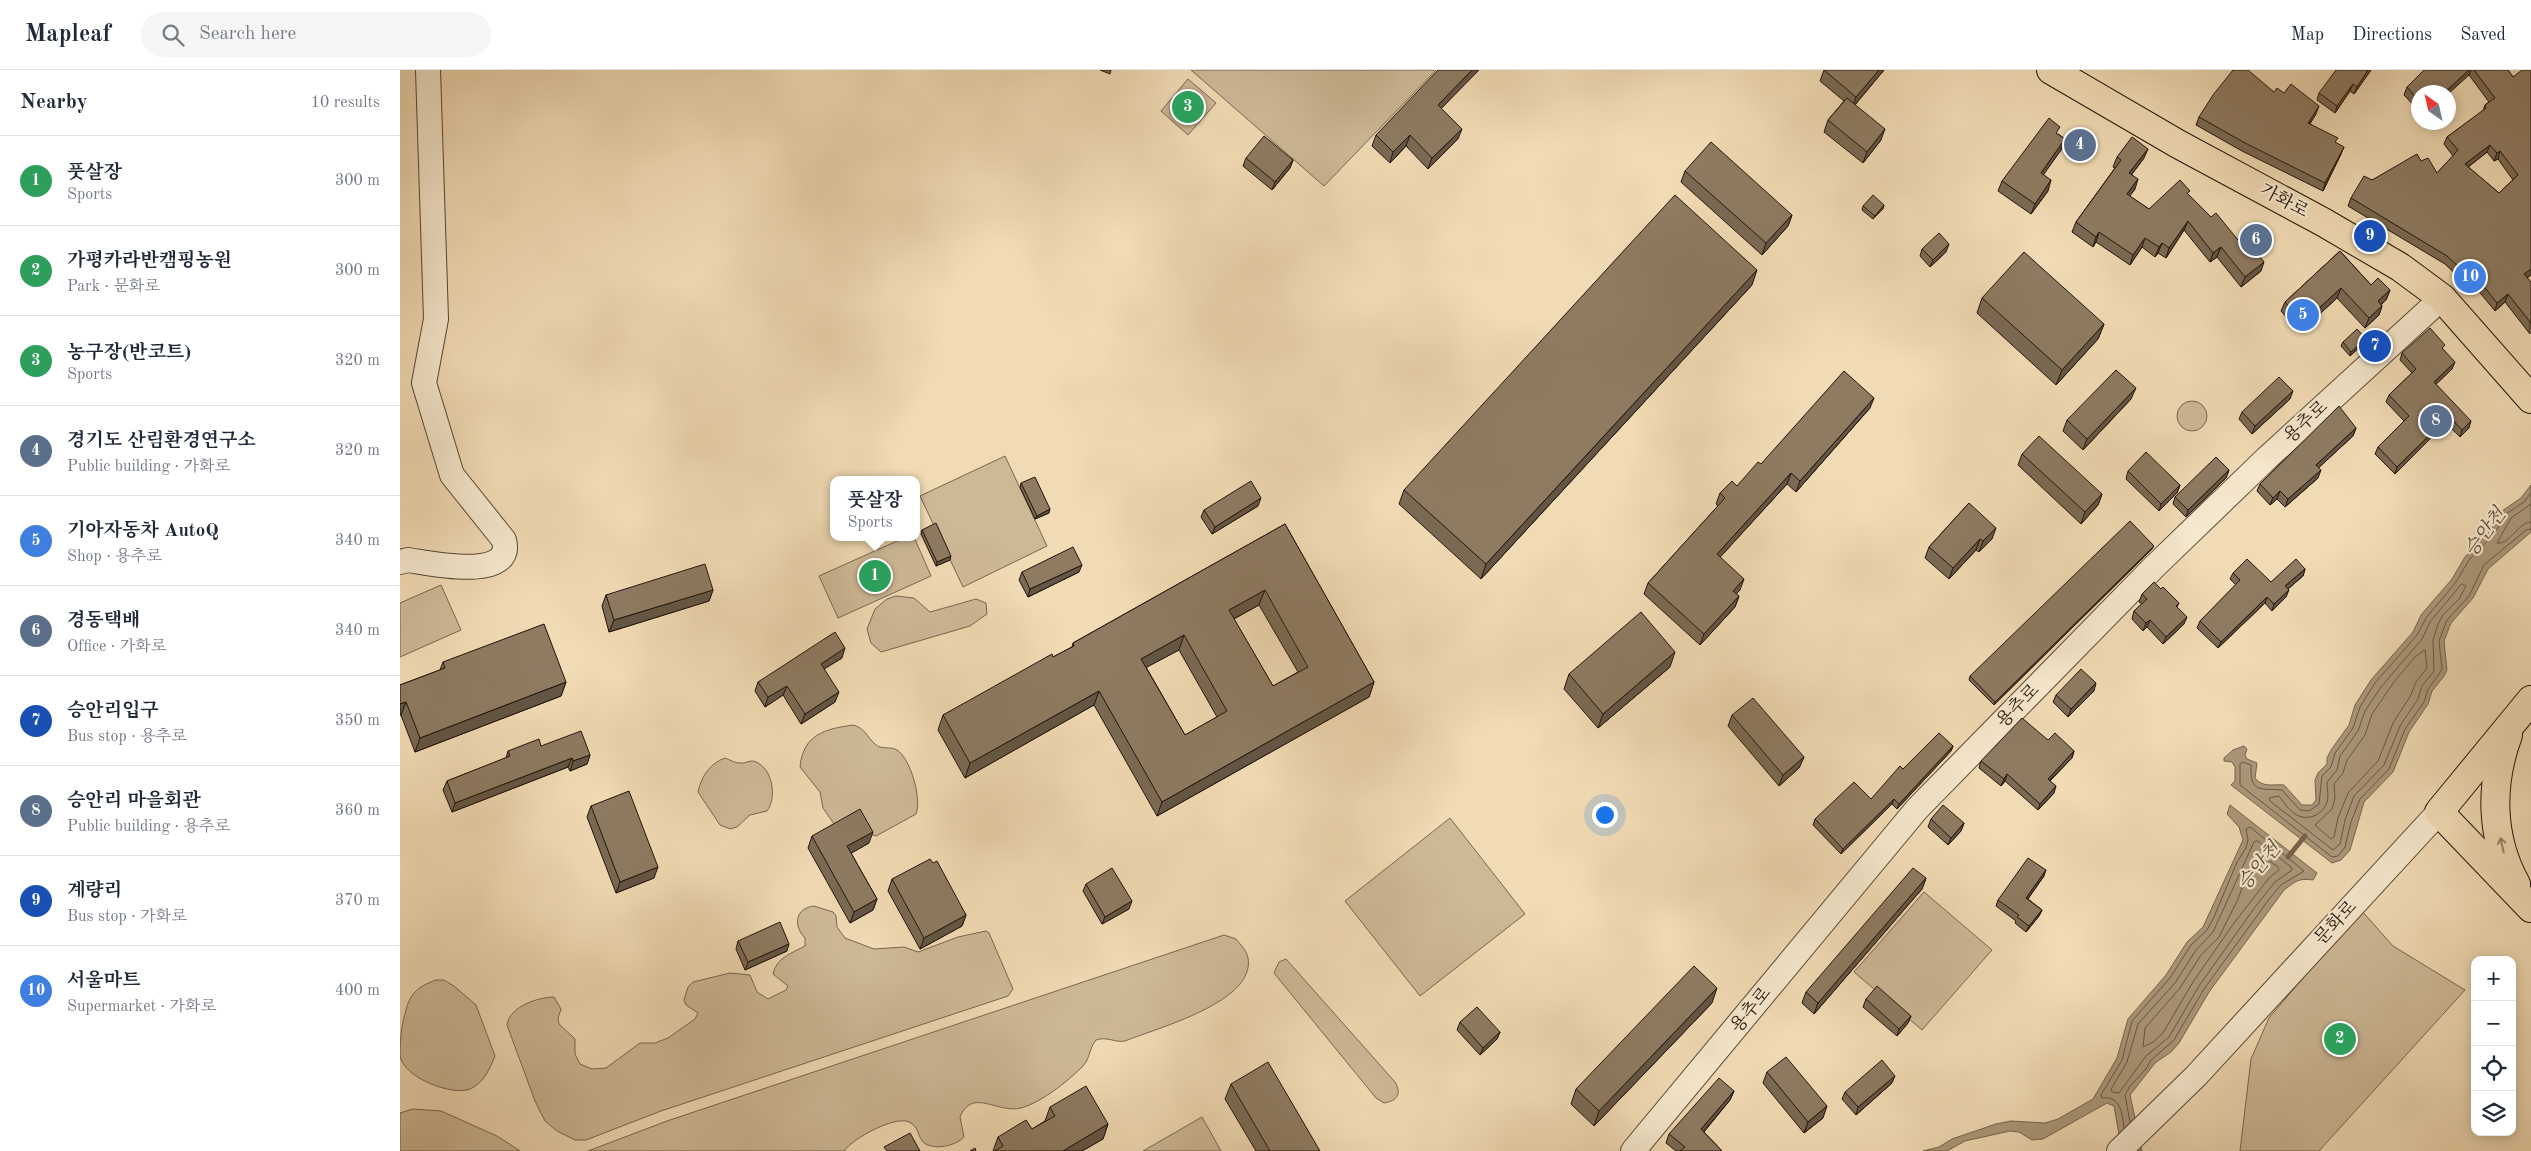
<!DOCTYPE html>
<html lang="en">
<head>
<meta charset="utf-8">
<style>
	:root { --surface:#fff; --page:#f6f6f7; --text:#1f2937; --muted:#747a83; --line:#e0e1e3; --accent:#1a73e8 }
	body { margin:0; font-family:"Old Standard TT","Noto Serif KR",serif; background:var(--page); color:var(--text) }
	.controls { position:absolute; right:15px; bottom:15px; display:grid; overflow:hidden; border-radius:10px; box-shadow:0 2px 12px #0003 }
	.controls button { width:45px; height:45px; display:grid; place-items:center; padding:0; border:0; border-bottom:1px solid var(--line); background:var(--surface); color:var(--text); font:25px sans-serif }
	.compass { position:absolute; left:2011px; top:15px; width:45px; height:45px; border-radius:50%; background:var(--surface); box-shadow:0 2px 12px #0003; rotate:326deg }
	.you { position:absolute; left:1204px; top:744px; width:18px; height:18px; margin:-12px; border:4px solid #fff; border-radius:50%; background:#1a73e8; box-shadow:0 0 0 8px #1a73e833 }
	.badge { display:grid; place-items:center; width:32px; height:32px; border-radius:50%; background:var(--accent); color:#fff; font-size:16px; font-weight:700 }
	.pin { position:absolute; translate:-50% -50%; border:2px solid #fff; box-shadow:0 1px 5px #0006 }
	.popup { position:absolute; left:430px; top:406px; width:90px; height:65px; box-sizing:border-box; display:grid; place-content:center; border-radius:10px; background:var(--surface); filter:drop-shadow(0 1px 4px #0005); font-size:16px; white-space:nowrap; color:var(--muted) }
	.popup b { font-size:19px; color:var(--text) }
	.popup::after { content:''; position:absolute; left:50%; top:100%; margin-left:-10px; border:10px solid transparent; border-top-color:var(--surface) }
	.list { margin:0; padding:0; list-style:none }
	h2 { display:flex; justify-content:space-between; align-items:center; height:65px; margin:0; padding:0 20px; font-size:21px }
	h2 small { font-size:16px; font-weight:400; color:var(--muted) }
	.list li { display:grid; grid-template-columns:32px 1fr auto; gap:15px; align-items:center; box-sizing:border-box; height:90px; padding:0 20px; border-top:1px solid var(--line) }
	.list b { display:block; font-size:19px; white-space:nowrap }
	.list p { margin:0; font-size:16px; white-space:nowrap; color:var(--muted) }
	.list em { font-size:16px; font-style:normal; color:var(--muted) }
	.icon { flex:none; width:28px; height:28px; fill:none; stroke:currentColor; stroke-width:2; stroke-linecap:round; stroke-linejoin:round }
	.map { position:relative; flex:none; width:2131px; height:1081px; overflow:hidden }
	header { display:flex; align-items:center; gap:30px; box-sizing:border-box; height:70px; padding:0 25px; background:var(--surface); border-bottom:1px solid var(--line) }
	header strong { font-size:24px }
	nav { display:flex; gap:28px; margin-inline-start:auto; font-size:18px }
	.search { width:350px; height:45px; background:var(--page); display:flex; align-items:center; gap:12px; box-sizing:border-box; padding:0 18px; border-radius:28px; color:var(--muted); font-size:19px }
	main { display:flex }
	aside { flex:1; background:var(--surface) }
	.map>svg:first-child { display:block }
	.green { fill:#ceb997; stroke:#786650 }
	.water { fill:#ab977a; stroke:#75634d }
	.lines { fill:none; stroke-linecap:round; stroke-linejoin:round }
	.shore { stroke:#675642; stroke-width:1 }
	.stream { stroke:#75634d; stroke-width:5 }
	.minor-casing { stroke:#564634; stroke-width:26 }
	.major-casing { stroke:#23140a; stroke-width:30 }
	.minor { stroke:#f6e8ce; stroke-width:24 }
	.major { stroke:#f1dbb4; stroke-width:28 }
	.wall { fill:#7a6a54; stroke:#23140a; fill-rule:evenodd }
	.shaded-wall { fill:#635645; stroke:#23140a }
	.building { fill:#8e7b62; stroke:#23140a; fill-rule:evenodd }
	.oneway { stroke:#948168 }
	.labels { text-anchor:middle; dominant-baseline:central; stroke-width:4.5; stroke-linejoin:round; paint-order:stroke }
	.street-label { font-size:18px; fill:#23140a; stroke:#f6e8ce }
	.water-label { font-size:19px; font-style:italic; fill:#594837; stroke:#f6e8ce }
</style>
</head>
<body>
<header>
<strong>Mapleaf</strong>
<div class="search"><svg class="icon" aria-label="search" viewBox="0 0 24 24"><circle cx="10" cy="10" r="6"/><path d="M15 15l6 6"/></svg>Search here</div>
<nav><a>Map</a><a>Directions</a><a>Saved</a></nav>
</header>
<main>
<aside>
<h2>Nearby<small>10 results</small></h2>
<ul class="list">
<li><span class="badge" style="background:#2e9e5b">1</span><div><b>풋살장</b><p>Sports</p></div><em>300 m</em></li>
<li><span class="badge" style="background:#2e9e5b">2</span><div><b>가평카라반캠핑농원</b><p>Park · 문화로</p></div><em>300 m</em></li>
<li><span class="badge" style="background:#2e9e5b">3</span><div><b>농구장(반코트)</b><p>Sports</p></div><em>320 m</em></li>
<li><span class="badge" style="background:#5c6f8a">4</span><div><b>경기도 산림환경연구소</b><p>Public building · 가화로</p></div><em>320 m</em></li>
<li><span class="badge" style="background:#3f7fe0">5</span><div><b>기아자동차 AutoQ</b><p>Shop · 용추로</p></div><em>340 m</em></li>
<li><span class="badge" style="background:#5c6f8a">6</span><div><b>경동택배</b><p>Office · 가화로</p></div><em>340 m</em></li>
<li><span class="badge" style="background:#1a4fb4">7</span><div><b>승안리입구</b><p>Bus stop · 용추로</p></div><em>350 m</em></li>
<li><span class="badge" style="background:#5c6f8a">8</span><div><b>승안리 마을회관</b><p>Public building · 용추로</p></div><em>360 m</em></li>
<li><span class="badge" style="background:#1a4fb4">9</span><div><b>계량리</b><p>Bus stop · 가화로</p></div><em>370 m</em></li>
<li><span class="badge" style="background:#3f7fe0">10</span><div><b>서울마트</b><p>Supermarket · 가화로</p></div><em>400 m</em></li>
</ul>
</aside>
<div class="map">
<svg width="2131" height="1081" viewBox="0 0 2131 1081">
	<rect width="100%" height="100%" fill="#f1dbb4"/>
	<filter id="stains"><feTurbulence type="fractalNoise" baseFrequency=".004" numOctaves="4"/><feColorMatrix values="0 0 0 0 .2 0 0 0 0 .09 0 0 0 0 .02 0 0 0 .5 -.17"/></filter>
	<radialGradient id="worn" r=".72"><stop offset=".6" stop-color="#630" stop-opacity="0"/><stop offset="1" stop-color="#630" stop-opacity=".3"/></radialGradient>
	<g class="green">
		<path d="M791,0H1036L924,116Z"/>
		<path d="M788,9L816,33L788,65L761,41Z"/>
		<circle cx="1792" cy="346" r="15"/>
		<path d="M605,386L647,476L563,517L520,426Z"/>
		<path d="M506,467H514L531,506L438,548L419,506Z"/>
		<path d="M41,515L61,560L0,587V533Z"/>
		<path d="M496,526L514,528L530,542L576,529L586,533L587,544L570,556L481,582L471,573L467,559L475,539L487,529Z"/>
		<path d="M453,655C465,658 467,667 475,674C481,680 490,676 497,680C511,689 522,730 516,744L476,766L434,754L423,738L420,722L400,697C403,665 424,659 453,655Z"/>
		<path d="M325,688C330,690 335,693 340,693C346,694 350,689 356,692C373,699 377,728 367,741L350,745L337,757L330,759L320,755L298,722C301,707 310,693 325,688Z"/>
		<path d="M1050,748L1125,844L1020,926L945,831Z"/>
		<path d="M1524,822L1592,880L1522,960L1454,902Z"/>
		<path d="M414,836L433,842L436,846L437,857L445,868L474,879L504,877L518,882L558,867L586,861L589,863L613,919L608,926L261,1041L186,1070H175L157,1061L145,1051L135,1031L107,955C109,937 138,927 154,927L161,939L158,948L159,954L175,969V984L180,994L192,999L206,998L240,973H255L268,968L295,949L298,943L286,935L284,930L288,917L293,912L330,903L350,905L357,922L368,929L386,920L388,916L373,904C376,888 392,883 405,876V868C393,856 395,838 414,836Z"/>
		<path d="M1961,840L1993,876L2065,920L1919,1081H1840L1851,989L1869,948Z"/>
		<path d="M824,865L836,869C840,874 847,881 848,888C856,932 757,958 725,971C715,973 707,966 696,970C689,978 690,990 682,997C667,1012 642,1032 621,1038C598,1044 572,1017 560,1047L564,1067C556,1076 533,1081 523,1072C518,1066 518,1057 511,1053C498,1043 452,1069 444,1081H188L267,1051Z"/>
		<path d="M886,889L995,1012C1002,1024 997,1031 984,1033L976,1028L874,903L879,892Z"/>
		<path d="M36,910H44L54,916L76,935L95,986C90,998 84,1013 70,1019C52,1026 4,1008 0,986C0,972 1,958 5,944C9,925 16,917 36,910Z"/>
		<path d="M13,1039L41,1041L97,1066L120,1081H0V1043Z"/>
		<path d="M802,1047L821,1081H743Z"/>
	</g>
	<g class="water">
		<path d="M2131,415V462L2088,499L2073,528L2051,553L2044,571L2047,600L2044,606L2032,621L2028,634L2009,662L1993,702L1964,732L1950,780L1941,790L1932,793L1831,715L1835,711V697L1832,692L1824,691V688L1833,680L1844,676L1847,679L1845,685L1847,689L1857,693L1855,708C1863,718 1873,714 1884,715L1902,735H1912L1916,730L1915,710L1918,703L1927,694V688L1931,680L1949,655L1955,635L1971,610L2013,562L2021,545L2052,509L2065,487L2091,460L2102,441L2121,428Z"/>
		<path d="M1830,735L1917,803L1913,810C1898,808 1896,811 1884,820L1809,922L1779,973L1771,982L1755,993L1730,1025L1742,1081H1722L1714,1036L1707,1033L1643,1069L1632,1070L1619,1062L1610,1061L1565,1071L1547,1081H1523L1539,1077L1552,1069L1596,1054L1611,1051L1645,1053L1658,1049L1693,1029L1717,988L1728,949L1766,905L1787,872L1803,857L1843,770L1839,757L1827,744Z"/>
	</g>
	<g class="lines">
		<g class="shore">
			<path d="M2131,423L2124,432L2106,444L2095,463L2069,490L2056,512L2026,548L2017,565L1975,613L1960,637L1953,658L1935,683L1931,697L1922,706L1919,734L1909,741L1900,740L1882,720C1860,718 1850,724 1851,695L1843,692L1840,694V715L1932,787L1938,786L1945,777L1951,752L1960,729L1989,699L2005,659L2024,632L2028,619L2039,604L2042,599L2039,571L2047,550L2069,526L2084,495L2126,460L2131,459"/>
			<path d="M2131,434L2111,448L2097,473C2110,475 2117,453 2131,452"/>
			<path d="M2062,514L2066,516L2059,529L2043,545L2038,554L2033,570L2034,601L2022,616L2018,629L2000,656L1984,695L1954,726L1945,750L1940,774L1933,780L1870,731L1869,728L1879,726C1884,733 1889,740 1895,744C1907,752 1923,745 1927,732C1929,725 1927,719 1927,712L1937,700L1940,686L1958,661L1965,641L1981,617L2022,569L2030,552Z"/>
			<path d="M2025,580L2027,598L2016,612L2011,625L1993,653L1978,691L1948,723L1938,748L1934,767L1931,769L1915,755L1932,739L1935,728L1934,714L1943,703L1947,690L1965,665L1972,644L1994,612L2014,588Z"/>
			<path d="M1858,771L1891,797L1892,800L1875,812L1855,837L1799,916L1769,967L1746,986L1719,1023L1712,1022L1711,1019L1727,992L1738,954L1775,913L1796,880L1813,862L1854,772Z"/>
			<path d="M1859,784L1878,797L1879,800L1869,808L1834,853L1793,912L1763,963L1753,972L1743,977L1745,958L1780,918L1801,885L1819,867L1838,829L1849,799Z"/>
			<path d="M1724,1058C1722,1043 1721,1026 1702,1028L1701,1025L1722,990L1732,951L1770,908L1791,875L1807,860L1814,847L1837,792L1846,778L1848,770L1846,759L1850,757L1904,801L1881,815L1870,828L1804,919L1774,970L1751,990L1746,999L1730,1016L1725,1025L1730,1052"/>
		</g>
		<path class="stream" d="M1888,787L1905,766"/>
		<g class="minor-casing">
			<g id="minor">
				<path d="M0,492L8,490C29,493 115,512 104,470L52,405L24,313L36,249L28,0"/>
				<path d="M1233,1081L1517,739L1754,497L1867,388L2042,228"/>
				<path d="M1719,1081L1796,1006L2039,742"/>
			</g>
		</g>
		<g class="major-casing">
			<g id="major">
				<path d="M1651,0L1778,74L1923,152L2000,197L2042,228L2131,329"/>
				<path d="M2131,630L2039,742L2131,838"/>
				<path d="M2108,665C2090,714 2090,767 2116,814"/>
			</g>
		</g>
		<use href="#minor" class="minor"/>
		<use href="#major" class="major"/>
	</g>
	<g class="wall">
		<path d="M700,0H711L710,4Z"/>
		<path d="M1424,0H1484L1455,35L1481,70L1463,93L1424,62L1428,50L1444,31L1420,11Z"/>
		<path d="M1971,0L1954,24L1950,21L1935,43L1917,30L1919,23Z"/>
		<path d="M2024,0H2108L2113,7L2131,0V205L2127,208L2131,212L2130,264L2105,232L2095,241L2072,213L2068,216L2045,194L1948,136L1951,128L1972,110L2021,91L2037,103L2053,86L2044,74L2047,67L2083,41L2085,35L2089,32L2069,5L2018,22V40L2004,25L2007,17ZM2087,82L2094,91L2098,89L2113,110L2099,123L2068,97Z"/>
		<path d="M1884,23L1916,44L1910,54L1936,73L1941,84L1923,121L1842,81L1796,55L1799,47Z"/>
		<path d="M1041,39L1058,69L1028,99L1006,76L990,93L972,76L976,65Z"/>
		<path d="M1658,64L1665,69L1661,80L1643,104L1648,121L1631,144L1598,121L1602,111Z"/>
		<path d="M1717,87L1744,88L1732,104L1735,119L1729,126L1749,139L1788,125L1861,201L1841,217L1817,187L1810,192L1784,160L1766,188L1758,183L1755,187L1742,177L1730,195L1696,172L1693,177L1672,162L1676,152L1715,98L1713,97Z"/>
		<path d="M846,88L893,90L890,98L872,120L843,96Z"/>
		<path d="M1285,101L1392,145L1388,156L1362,185L1281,112Z"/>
		<path d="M1463,136L1483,139L1473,149L1462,140Z"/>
		<path d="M1522,179L1546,182L1530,197L1520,186Z"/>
		<path d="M1940,181L1971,215L1990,220L1986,230L1981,235L1982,236L1979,245L1965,258L1937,228L1900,262L1881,241L1885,232Z"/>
		<path d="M1352,215L1081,509L999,434L1004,420Z"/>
		<path d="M1582,228L1704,254L1698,269L1656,315L1577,243Z"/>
		<path d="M1943,272H1965L1950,286L1941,276Z"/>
		<path d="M2044,280L2052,299L2036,314L2069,358L2060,367L2046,353L1995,404L1975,384L1978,377L2004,351L1986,332L1989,325L2012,303L2000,290L2002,283Z"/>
		<path d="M1731,329L1683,380L1663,361L1667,350Z"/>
		<path d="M1890,329L1852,364L1839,349L1842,342Z"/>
		<path d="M1470,338L1396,422L1387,414L1320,487L1340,520L1336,524L1339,526L1335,537L1300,575L1244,524L1248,513L1318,436L1316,434L1320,423L1337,416L1361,394Z"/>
		<path d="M1956,358L1953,366L1918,398V408L1885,437L1877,429L1870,435L1857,421L1860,414Z"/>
		<path d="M1622,384L1702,424L1698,435L1681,454L1618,395Z"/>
		<path d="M1829,400L1826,408L1786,447L1773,434L1775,427Z"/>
		<path d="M1728,401L1780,415L1777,423L1759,441L1726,409Z"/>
		<path d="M621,413L649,443L635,449L620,417Z"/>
		<path d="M1569,433L1592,469L1579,482L1576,480L1549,509L1525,488L1529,477Z"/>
		<path d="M858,436L812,464L801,447L804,440Z"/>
		<path d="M885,454L974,612L969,627L757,746L694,635L565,708L538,660L543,645L653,587L672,577L673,573ZM859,535L898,602L873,616L834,549ZM779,580L817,647L785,665L746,597Z"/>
		<path d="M522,460L550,490L536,496L521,464Z"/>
		<path d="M1752,479L1594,635L1569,610L1570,606Z"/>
		<path d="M1905,499L1903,506L1888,519L1886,527L1872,541L1865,533L1818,578L1797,558L1800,551L1836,515L1830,509L1833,503L1871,512Z"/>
		<path d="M622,502H679L628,527L619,510Z"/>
		<path d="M1761,519L1779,533L1777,537L1784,554L1763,574L1747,557L1743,561L1732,549L1734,541L1742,534L1739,532L1742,524Z"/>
		<path d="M313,520L309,531L209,562L202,536L206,525Z"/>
		<path d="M442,588L424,599L435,632L401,654L383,625L365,637L355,621L358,612Z"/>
		<path d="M43,592L166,612L161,626L15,682L1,645H0V615L40,600Z"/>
		<path d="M1270,597L1198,658L1164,619L1169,604Z"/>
		<path d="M1694,621L1668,647L1653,632L1656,625Z"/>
		<path d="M1332,645L1404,687L1399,698L1379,716L1328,656Z"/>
		<path d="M1648,670L1674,681L1672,688L1650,711L1654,723L1638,740L1605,711L1601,716L1579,698L1581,691Z"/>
		<path d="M141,676L190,685L187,694L170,701L168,697L52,742L43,720L47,711L106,688L108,681Z"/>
		<path d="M1553,676L1551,681L1497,739L1492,734L1441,784L1413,755L1415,749L1471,729L1503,699Z"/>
		<path d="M191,736L254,808L216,823L187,747Z"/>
		<path d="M1531,749L1564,753L1561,761L1548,775L1528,757Z"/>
		<path d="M412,766L469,773L451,783L477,829L473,840L450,853L408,778Z"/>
		<path d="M533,793L566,845L562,856L520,879L488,821L492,809Z"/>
		<path d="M1644,806L1628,829L1642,840L1639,846L1626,862L1615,853L1616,851L1596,836L1598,830Z"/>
		<path d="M1526,808L1522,819L1414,944L1402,933L1406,922Z"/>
		<path d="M686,814L729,839L702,854L683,821Z"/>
		<path d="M338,871L387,881L345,900L336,879Z"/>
		<path d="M1466,929L1511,946L1508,953L1497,966L1463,937Z"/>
		<path d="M1312,933L1194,1056L1171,1034L1176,1019Z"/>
		<path d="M1060,952L1100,962L1097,969L1080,985L1057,960Z"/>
		<path d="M1367,1002L1423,1048L1404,1063L1363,1013Z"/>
		<path d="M1492,1013L1456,1045L1442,1029L1445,1022Z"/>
		<path d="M831,1014L920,1081H856L825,1029Z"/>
		<path d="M1334,1021L1330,1030L1304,1062L1322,1081H1276L1266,1073L1269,1064Z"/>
		<path d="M650,1037L708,1054L703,1069L682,1081H593L598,1067L632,1059L645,1051Z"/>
	</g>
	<g class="shaded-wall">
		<path d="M1072,0H1079L1034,46L1038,35Z"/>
		<path d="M1479,0H1484L1452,38L1456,27Z"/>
		<path d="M1968,0H1971L1954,24L1957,17Z"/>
		<path d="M2069,0H2071L2069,5L2048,24V22H2045Z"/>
		<path d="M1953,14L1950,21L1935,43L1937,36Z"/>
		<path d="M1919,36L1916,44L1905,60L1908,53Z"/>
		<path d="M1062,59L1058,69L1028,99L1032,88Z"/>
		<path d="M1485,59L1481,70L1463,93L1467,82Z"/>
		<path d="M1010,65L1006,76L990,93L993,82Z"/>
		<path d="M1665,69L1661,80L1637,114L1641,103Z"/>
		<path d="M2090,75L2087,82L2062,102L2065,94Z"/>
		<path d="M1944,77L1941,84L1923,121L1925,113Z"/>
		<path d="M1748,79L1744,88L1726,112L1729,103Z"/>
		<path d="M2100,81L2098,89L2094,91L2097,83Z"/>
		<path d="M893,90L890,98L872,120L875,112Z"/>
		<path d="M1738,109L1735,119L1724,134L1727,124Z"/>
		<path d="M1651,110L1648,121L1631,144L1635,134Z"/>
		<path d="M1484,135L1483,139L1473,149L1475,146Z"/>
		<path d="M1392,145L1388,156L1362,185L1366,173Z"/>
		<path d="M1788,151L1784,160L1766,188L1769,178Z"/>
		<path d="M1699,162L1696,172L1693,177L1696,167Z"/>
		<path d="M1745,168L1742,177L1730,195L1733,185Z"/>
		<path d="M1762,173L1758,183L1755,187L1759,177Z"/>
		<path d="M1549,174L1546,182L1530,197L1533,190Z"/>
		<path d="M1821,177L1817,187L1810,192L1813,183Z"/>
		<path d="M1864,192L1861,201L1841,217L1845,207Z"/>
		<path d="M2131,199V205L2121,211L2124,204Z"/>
		<path d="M1357,200L1352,215L1081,509L1086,494Z"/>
		<path d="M2075,205L2072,213L2068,216L2071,208Z"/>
		<path d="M1941,218L1937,228L1900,262L1904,252Z"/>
		<path d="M1990,220L1986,230L1974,241L1978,231Z"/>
		<path d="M2108,224L2105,232L2095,241L2097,233Z"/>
		<path d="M1982,236L1979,245L1965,258L1969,248Z"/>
		<path d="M1704,254L1698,269L1656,315L1662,300Z"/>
		<path d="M1966,269L1965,272L1950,286L1951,282Z"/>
		<path d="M2055,292L2052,299L2031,319L2034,312Z"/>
		<path d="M1736,318L1731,329L1683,380L1687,369Z"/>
		<path d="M1893,321L1890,329L1852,364L1855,356Z"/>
		<path d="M1474,328L1470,338L1396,422L1400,411Z"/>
		<path d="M2049,346L2046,353L1995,404L1997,397Z"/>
		<path d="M2071,351L2069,358L2060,367L2062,360Z"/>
		<path d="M1956,358L1953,366L1913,403L1916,395Z"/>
		<path d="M1829,400L1826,408L1786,447L1788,440Z"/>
		<path d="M1921,400L1918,408L1885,437L1888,429Z"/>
		<path d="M1391,403L1387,414L1313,495L1317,484Z"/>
		<path d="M1780,415L1777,423L1759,441L1761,434Z"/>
		<path d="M1880,421L1877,429L1870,435L1873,428Z"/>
		<path d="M1702,424L1698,435L1681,454L1685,442Z"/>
		<path d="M861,428L858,436L812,464L815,457Z"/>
		<path d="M650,439L649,443L635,449L637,446Z"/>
		<path d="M1596,458L1592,469L1579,482L1583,471Z"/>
		<path d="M1580,469L1576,480L1549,509L1553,498Z"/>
		<path d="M1754,476L1752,479L1594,635L1595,632Z"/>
		<path d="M551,486L550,490L536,496L537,492Z"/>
		<path d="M682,495L679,502L628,527L630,519Z"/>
		<path d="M1905,499L1903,506L1883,523L1885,516Z"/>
		<path d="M1344,509L1340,520L1329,532L1333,521Z"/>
		<path d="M313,520L309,531L209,562L214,550Z"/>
		<path d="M865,520L859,535L824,554L829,540Z"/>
		<path d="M1889,520L1886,527L1872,541L1874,534Z"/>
		<path d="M1339,526L1335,537L1300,575L1304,564Z"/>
		<path d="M1867,527L1865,533L1818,578L1821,572Z"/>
		<path d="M1787,547L1784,554L1763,574L1766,567Z"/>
		<path d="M1750,550L1747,557L1743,561L1746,553Z"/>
		<path d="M784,565L779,580L736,603L741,589Z"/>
		<path d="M445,578L442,588L417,603L421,594Z"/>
		<path d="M1275,582L1270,597L1198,658L1203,644Z"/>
		<path d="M166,612L161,626L15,682L20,668Z"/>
		<path d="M974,612L969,627L757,746L762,732Z"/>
		<path d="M1696,613L1694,621L1668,647L1671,639Z"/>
		<path d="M387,616L383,625L365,637L368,627Z"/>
		<path d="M699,621L694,635L565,708L570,693Z"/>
		<path d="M439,622L435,632L401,654L405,644Z"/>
		<path d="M6,632L1,645H0V634Z"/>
		<path d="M1553,676L1551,681L1497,739L1499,734Z"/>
		<path d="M1674,681L1672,688L1645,715L1648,709Z"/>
		<path d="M190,685L187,694L170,701L173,691Z"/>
		<path d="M1404,687L1399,698L1379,716L1383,705Z"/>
		<path d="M172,688L168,697L52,742L55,733Z"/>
		<path d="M1607,704L1605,711L1601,716L1604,709Z"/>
		<path d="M1656,716L1654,723L1638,740L1640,734Z"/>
		<path d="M1494,729L1492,734L1441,784L1443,779Z"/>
		<path d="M1564,753L1561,761L1548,775L1551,768Z"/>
		<path d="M473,762L469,773L443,788L447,776Z"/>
		<path d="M258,797L254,808L216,823L220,812Z"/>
		<path d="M1646,800L1644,806L1624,834L1626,828Z"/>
		<path d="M1526,808L1522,819L1414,944L1418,933Z"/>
		<path d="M477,829L473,840L450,853L454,842Z"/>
		<path d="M732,831L729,839L702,854L705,847Z"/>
		<path d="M1642,840L1639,846L1626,862L1629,856Z"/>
		<path d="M566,845L562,856L520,879L524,868Z"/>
		<path d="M389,874L387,881L345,900L348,892Z"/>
		<path d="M1317,918L1312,933L1194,1056L1199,1041Z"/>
		<path d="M1511,946L1508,953L1497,966L1499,959Z"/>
		<path d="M1100,962L1097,969L1080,985L1083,978Z"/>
		<path d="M1495,1006L1492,1013L1456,1045L1458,1037Z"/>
		<path d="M1334,1021L1330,1030L1298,1068L1301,1059Z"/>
		<path d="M1427,1036L1423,1048L1404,1063L1408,1052Z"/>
		<path d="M708,1054L703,1069L682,1081H663Z"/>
	</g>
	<g class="building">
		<path d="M1038,0H1072L1038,35L1062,59L1032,88L1010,65L993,82L976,65Z"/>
		<path d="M1424,0H1479L1456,27Z"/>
		<path d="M1833,0H1848L1874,22L1877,18L1884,23L1891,14L1919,36L1908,53L1938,68L1935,72L1944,77L1925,113L1845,73L1799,47L1813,25Z"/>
		<path d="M1936,0H1968L1957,17L1953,14L1937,36L1919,23Z"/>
		<path d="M2024,0H2069L2045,22H2018V30L2007,17Z"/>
		<path d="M2074,0H2108L2113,7L2122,0H2131V199L2124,204L2131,212V253L2108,224L2097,233L2075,205L2071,208L2047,186L1951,128L1964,106L1972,110L2017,84L2021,91L2028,88L2037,103L2058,80L2047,67L2086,38L2085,35L2095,28ZM2090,75L2097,83L2100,81L2118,105L2099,123L2065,94Z"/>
		<path d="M1447,28L1485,59L1467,82L1428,50Z"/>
		<path d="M1649,48L1660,57L1656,63L1665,69L1641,103L1651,110L1635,134L1602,111Z"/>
		<path d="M864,66L893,90L875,112L846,88Z"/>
		<path d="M1732,67L1748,79L1729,103L1738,109L1727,124L1749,139L1780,110L1790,121L1787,123L1811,147L1816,143L1838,170L1843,165L1864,192L1845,207L1821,177L1813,183L1788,151L1769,178L1762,173L1759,177L1745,168L1733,185L1699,162L1696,167L1676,152L1721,90L1717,87Z"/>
		<path d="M1311,72L1392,145L1366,173L1285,101Z"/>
		<path d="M1275,125L1357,200L1086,494L1004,420Z"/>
		<path d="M1473,125L1484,135L1475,146L1463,136Z"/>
		<path d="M1539,163L1549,174L1533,190L1522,179Z"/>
		<path d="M1940,181L1971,215L1978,208L1990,220L1978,231L1982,236L1969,248L1941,218L1904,252L1885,232Z"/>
		<path d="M1624,182L1704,254L1662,300L1582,228Z"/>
		<path d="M2030,258L2045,275L2042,278L2055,292L2034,312L2071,351L2062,360L2049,346L1997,397L1978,377L2009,346L1989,325L2016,299L2002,283Z"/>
		<path d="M1957,259L1966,269L1951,282L1943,272Z"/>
		<path d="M1716,300L1736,318L1687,369L1667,350Z"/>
		<path d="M1444,301L1474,328L1400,411L1391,403L1317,484L1344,509L1333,521L1339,526L1304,564L1248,513L1325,428L1320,423L1332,411L1337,416L1358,392L1361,394Z"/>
		<path d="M1879,307L1893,321L1855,356L1842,342Z"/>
		<path d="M1939,336L1956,358L1916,395L1921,400L1888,429L1880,421L1873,428L1860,414Z"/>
		<path d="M1639,366L1702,424L1685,442L1622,384Z"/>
		<path d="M1746,382L1780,415L1761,434L1728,401Z"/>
		<path d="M1816,387L1829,400L1788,440L1775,427Z"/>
		<path d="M635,407L650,439L637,446L621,413Z"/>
		<path d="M851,411L861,428L815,457L804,440Z"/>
		<path d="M1569,433L1596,458L1583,471L1580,469L1553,498L1529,477Z"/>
		<path d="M1730,451L1754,476L1595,632L1570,606Z"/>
		<path d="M536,453L551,486L537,492L522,460Z"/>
		<path d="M885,454L974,612L762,732L699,621L570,693L543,645L652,584L653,587L674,576L673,573ZM865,520L908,597L873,616L829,540ZM784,565L827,641L785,665L741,589Z"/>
		<path d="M673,477L682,495L630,519L622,502Z"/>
		<path d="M1847,489L1871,512L1896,489L1905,499L1885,516L1889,520L1874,534L1867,527L1821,572L1800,551L1840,510L1833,503Z"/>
		<path d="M305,494L313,520L214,550L206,525Z"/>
		<path d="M1754,512L1761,519L1763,517L1779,533L1776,536L1787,547L1766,567L1750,550L1746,553L1734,541L1747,529L1742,524Z"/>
		<path d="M1241,542L1275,582L1203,644L1169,604Z"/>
		<path d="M144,554L166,612L20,668L6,632L0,634V615L45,598L43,592Z"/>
		<path d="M435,562L445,578L421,594L439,622L405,644L387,616L368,627L358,612Z"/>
		<path d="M1681,599L1696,613L1671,639L1656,625Z"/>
		<path d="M1353,628L1404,687L1383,705L1332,645Z"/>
		<path d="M1622,648L1648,670L1655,663L1674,681L1648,709L1656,716L1640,734L1607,704L1604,709L1581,691Z"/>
		<path d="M181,661L190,685L173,691L172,688L55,733L47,711L110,686L108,681L139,669L141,676Z"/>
		<path d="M1539,663L1553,676L1499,734L1494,729L1443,779L1415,749L1454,712L1471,729L1500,696L1503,699Z"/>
		<path d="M229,721L258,797L220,812L191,736Z"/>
		<path d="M1543,735L1564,753L1551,768L1531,749Z"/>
		<path d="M460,739L473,762L447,776L477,829L454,842L412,766Z"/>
		<path d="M1628,788L1646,800L1626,828L1642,840L1629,856L1617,847L1619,845L1598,830Z"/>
		<path d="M530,789L533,793L537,791L566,845L524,868L492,809Z"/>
		<path d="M712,798L732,831L705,847L686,814Z"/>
		<path d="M1513,798L1526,808L1418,933L1406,922Z"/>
		<path d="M380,852L389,874L348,892L338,871Z"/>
		<path d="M1294,896L1317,918L1199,1041L1176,1019Z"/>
		<path d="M1477,916L1511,946L1499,959L1466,929Z"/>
		<path d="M1077,937L1100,962L1083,978L1060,952Z"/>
		<path d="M1386,987L1427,1036L1408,1052L1367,1002Z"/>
		<path d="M1482,990L1495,1006L1458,1037L1445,1022Z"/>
		<path d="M868,992L920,1081H870L831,1014Z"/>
		<path d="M1319,1008L1334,1021L1301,1059L1322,1081H1280L1285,1077L1269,1064Z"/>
		<path d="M686,1016L708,1054L663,1081H595L603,1076L598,1067L626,1050L632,1059L655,1046L650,1037Z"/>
		<path d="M510,1063L520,1081H487L484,1077Z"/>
		<path d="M575,1078L576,1081H570Z"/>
	</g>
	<defs><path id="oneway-shaft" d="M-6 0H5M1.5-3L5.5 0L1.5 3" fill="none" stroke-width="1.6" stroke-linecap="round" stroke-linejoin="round" transform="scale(1.25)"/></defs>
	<use class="oneway" href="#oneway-shaft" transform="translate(2102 775) rotate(-103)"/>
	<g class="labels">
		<g class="street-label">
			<text transform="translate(1884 131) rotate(28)">가화로</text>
			<text transform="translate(1906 352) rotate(-43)">용추로</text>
			<text transform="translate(1618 636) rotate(-46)">용추로</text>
			<text transform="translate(1936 853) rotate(-47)">문화로</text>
			<text transform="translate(1351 940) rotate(-51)">용추로</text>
		</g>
		<g class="water-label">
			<text transform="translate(2086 463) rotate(-53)">승안천</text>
			<text transform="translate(1860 797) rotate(-50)">승안천</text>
		</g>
	</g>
	<rect width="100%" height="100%" filter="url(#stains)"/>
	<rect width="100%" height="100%" fill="url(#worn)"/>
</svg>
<div class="controls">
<button>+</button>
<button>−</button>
<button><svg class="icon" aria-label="locate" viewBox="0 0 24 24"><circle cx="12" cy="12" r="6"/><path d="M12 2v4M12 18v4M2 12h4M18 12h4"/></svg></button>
<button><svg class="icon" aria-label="layers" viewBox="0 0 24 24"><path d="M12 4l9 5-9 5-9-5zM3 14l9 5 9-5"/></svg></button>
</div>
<svg class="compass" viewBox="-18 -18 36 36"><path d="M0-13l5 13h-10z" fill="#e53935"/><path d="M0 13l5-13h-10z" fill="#747a83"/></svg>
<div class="you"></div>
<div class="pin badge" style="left:475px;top:506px;background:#2e9e5b">1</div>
<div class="popup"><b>풋살장</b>Sports</div>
<div class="pin badge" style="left:1940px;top:969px;background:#2e9e5b">2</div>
<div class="pin badge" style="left:788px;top:37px;background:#2e9e5b">3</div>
<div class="pin badge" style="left:1680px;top:75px;background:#5c6f8a">4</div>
<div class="pin badge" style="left:1903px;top:245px;background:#3f7fe0">5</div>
<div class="pin badge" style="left:1856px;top:170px;background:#5c6f8a">6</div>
<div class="pin badge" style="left:1975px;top:276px;background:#1a4fb4">7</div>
<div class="pin badge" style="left:2036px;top:351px;background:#5c6f8a">8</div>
<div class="pin badge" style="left:1970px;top:166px;background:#1a4fb4">9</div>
<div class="pin badge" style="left:2070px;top:207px;background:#3f7fe0">10</div>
</div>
</main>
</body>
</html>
